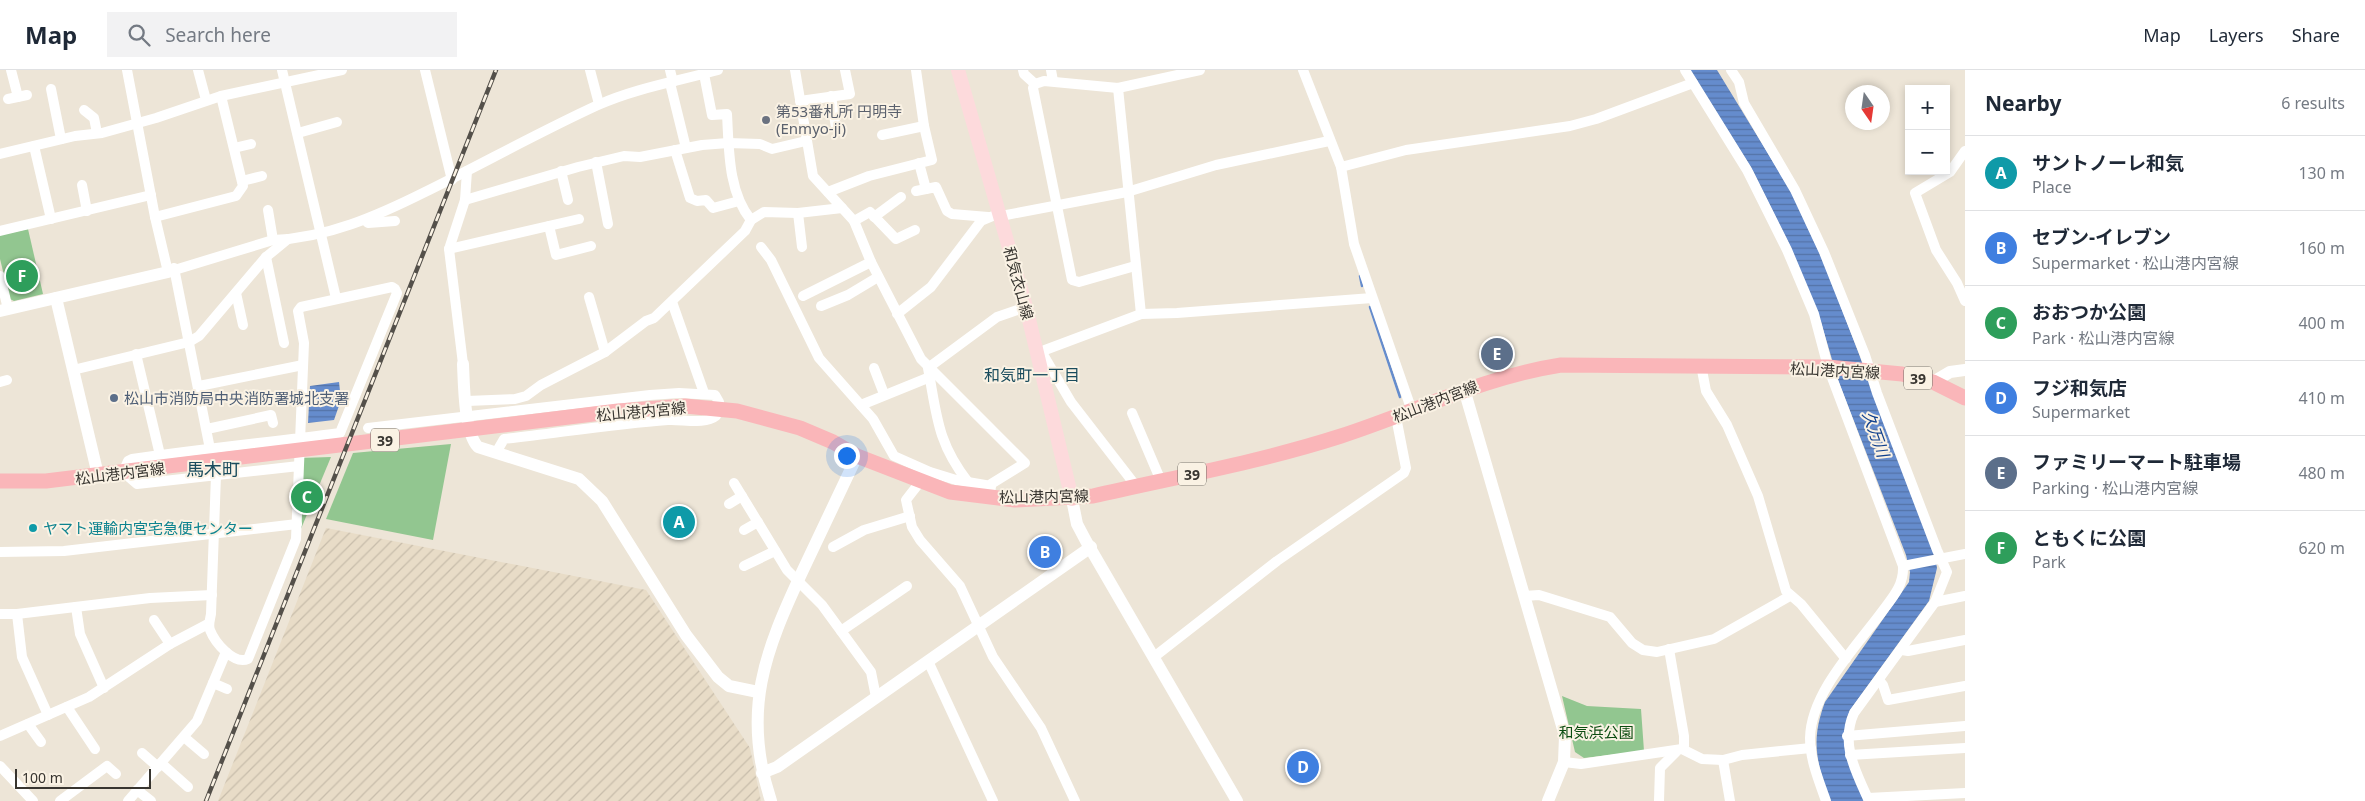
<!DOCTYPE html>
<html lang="en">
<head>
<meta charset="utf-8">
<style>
	:root { --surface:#fff; --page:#f2f2f3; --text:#1f2937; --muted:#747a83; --line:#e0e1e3; --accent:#2563eb }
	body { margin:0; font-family:"Noto Sans","Noto Sans JP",sans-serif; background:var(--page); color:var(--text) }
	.controls { position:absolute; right:15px; top:15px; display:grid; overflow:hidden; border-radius:0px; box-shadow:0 2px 8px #0003 }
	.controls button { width:45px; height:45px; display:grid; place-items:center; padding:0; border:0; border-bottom:1px solid var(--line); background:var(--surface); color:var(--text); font:25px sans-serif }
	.compass { position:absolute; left:1845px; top:15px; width:45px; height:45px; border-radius:50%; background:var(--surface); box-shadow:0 2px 8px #0003; rotate:167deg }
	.scale { position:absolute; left:15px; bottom:12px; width:136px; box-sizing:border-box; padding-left:5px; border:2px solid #383530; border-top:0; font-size:14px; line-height:18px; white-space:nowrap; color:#383530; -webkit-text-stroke:4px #faf2e4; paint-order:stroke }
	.you { position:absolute; left:846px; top:385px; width:18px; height:18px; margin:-12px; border:4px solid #fff; border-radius:50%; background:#1a73e8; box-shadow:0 0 0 8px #1a73e833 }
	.badge { display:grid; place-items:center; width:32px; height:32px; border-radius:50%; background:var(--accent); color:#fff; font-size:16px; font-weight:700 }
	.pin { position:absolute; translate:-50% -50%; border:2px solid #fff; box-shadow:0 1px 5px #0006 }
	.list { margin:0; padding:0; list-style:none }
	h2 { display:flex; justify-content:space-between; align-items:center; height:65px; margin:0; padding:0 20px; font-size:21px }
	h2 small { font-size:16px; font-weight:400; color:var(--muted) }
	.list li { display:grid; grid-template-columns:32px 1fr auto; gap:15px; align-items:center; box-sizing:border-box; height:75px; padding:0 20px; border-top:1px solid var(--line) }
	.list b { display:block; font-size:19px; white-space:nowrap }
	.list p { margin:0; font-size:16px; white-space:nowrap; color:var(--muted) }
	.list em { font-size:16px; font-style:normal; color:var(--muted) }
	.icon { flex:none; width:28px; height:28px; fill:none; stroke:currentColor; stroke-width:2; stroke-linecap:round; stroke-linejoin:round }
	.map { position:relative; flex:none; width:1965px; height:731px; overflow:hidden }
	header { display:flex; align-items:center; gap:30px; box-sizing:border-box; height:70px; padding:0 25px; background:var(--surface); border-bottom:1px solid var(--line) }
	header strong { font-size:24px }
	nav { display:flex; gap:28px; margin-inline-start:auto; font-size:18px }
	.search { width:350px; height:45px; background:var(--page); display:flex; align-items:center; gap:12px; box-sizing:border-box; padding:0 18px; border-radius:0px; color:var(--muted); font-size:19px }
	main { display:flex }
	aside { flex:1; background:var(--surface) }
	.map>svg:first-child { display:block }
	.industrial { fill:url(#industrial-furrows) }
	.green { fill:#92c690 }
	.water { fill:url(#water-rules) }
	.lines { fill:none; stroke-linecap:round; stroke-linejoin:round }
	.stream { stroke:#658ccd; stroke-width:2.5 }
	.minor { stroke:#fff; stroke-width:10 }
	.tertiary { stroke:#fff; stroke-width:12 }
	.secondary { stroke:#fddadc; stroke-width:14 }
	.primary { stroke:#fab6b9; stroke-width:15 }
	.rail-casing { stroke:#54504a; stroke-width:4.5 }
	.rail { stroke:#faf2e4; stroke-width:2.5; stroke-dasharray:8; stroke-linecap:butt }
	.worship-dot { fill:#6b7280; stroke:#faf2e4; stroke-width:2 }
	.service-dot { fill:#5c6f8a; stroke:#faf2e4; stroke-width:2 }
	.culture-dot { fill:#0f9aa8; stroke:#faf2e4; stroke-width:2 }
	.labels { text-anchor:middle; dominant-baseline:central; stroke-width:4; stroke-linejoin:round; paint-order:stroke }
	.shield { fill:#faf2e4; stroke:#726e66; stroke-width:1 }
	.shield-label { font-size:14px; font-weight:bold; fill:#383530 }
	.worship-label { font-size:15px; fill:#5b616d; stroke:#faf2e4; text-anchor:start }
	.street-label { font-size:15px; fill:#383530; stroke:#faf2e4 }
	.service-label { font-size:15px; fill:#4e5e75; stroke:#faf2e4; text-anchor:start }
	.culture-label { font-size:15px; fill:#0d838f; stroke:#faf2e4; text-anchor:start }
	.park-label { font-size:15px; fill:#0b4c10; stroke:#faf2e4 }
	.neighbourhood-label { font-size:16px; fill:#1a4c5d; stroke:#faf2e4 }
	.water-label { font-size:16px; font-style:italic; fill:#10408d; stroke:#faf2e4 }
	.quarter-label { font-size:18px; fill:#1a4c5d; stroke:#faf2e4 }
</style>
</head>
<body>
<header>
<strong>Map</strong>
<div class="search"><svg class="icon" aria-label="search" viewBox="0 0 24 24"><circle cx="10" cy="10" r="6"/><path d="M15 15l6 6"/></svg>Search here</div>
<nav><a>Map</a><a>Layers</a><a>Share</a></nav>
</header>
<main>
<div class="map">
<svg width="1965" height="731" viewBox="0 0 1965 731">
	<defs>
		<pattern id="industrial-furrows" width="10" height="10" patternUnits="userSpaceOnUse" patternTransform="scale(1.25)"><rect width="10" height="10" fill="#e8dcc7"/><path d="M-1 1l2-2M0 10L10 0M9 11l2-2" fill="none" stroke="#c8bdab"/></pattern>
		<pattern id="water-rules" width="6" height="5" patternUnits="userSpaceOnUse" patternTransform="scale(1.25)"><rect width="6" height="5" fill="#658ccd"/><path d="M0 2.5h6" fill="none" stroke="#5473a7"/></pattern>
	</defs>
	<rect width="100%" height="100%" fill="#ede5d7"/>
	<path class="industrial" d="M326,458L646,520L750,678L761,731H218Z"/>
	<g class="green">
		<path d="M28,159L43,224L14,231L10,229L0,189V165Z"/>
		<path d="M451,374L433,470L326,449L353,383Z"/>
		<path d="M331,387L298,466L300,388Z"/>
		<path d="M1562,626L1587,636L1641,639L1644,681L1584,688L1575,682Z"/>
	</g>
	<g class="water">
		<path d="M1690,0H1717L1792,123L1825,195L1934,481L1937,498L1929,531L1850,640C1837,674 1851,700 1864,731H1830C1817,692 1810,672 1825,632L1909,512L1910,502L1906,485L1838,310L1821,252L1790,176L1753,101Z"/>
		<path d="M339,312L341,330L334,350L308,353L310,316Z"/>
	</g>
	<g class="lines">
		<g class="stream">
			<path d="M1360,206L1362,216"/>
			<path d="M1370,237L1400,327"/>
		</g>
		<g class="minor">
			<path d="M11,0L18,27"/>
			<path d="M127,0L155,147L168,202L273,170C327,168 377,146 425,122C482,94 539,62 598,35C636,18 679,11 718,0"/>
			<path d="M198,0L206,30"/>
			<path d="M282,0L336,228"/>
			<path d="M425,0L452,110"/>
			<path d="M590,0L599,34"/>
			<path d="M670,0L673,12"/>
			<path d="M795,0L813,106L854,151L871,192L921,289L1025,393L991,414L990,427"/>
			<path d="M1023,0L1024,4L1035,14"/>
			<path d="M1051,0L1053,11"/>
			<path d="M1303,0L1341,97L1354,174L1412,341"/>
			<path d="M1685,0L1747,100L1787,180L1814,244L1828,297L1903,496C1904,516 1892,528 1881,543C1855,578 1811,623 1810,668C1810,690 1819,711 1826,731"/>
			<path d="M1731,0L1739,12L1744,33L1795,120L1824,182L1865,285L1877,323L1937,480L1947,502L1935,532L1854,643C1840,674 1856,702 1869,731"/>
			<path d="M704,4L712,45L727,44C729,79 728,122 751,150"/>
			<path d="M670,13L686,78"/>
			<path d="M1118,18L1141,244"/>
			<path d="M51,19L61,69"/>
			<path d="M831,26L836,58"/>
			<path d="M8,29L27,25"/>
			<path d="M800,31L850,24L845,0"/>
			<path d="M84,40L94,48L97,63"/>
			<path d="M298,63L337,52"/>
			<path d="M882,65L924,56"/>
			<path d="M34,76L51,149"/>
			<path d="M234,78L251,74"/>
			<path d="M675,80L690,128L697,131L706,130L713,138L739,131"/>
			<path d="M1965,81L1950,102L1915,123L1936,180L1957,213L1965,231"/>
			<path d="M0,84L75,66L102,63L156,48L221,26L342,0"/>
			<path d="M596,92L608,154"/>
			<path d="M919,93L926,119"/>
			<path d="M1341,97L1406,80L1570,56L1596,49L1693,13"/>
			<path d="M561,101L568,130"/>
			<path d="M242,111L262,106"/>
			<path d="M82,115L87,141"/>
			<path d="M916,121L936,117L947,141L952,144L988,147"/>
			<path d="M828,122L869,106L932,90L924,56L916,0"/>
			<path d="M465,130L578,97L624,86L640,87L702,75L728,73L760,74L772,79L806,71"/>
			<path d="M268,140L273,170"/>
			<path d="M798,143L802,177"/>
			<path d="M1001,146L1127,122L1216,95L1329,71"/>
			<path d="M155,147L236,126L243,116L221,26"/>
			<path d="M874,147L901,127"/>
			<path d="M365,150L368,153L395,151"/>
			<path d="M854,151L870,142L896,169L915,160"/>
			<path d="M549,156L556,185L591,176"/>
			<path d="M0,161L151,125"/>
			<path d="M761,177L771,190L819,288L873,349L894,386L930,402L956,410L991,416"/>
			<path d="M449,179L579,149"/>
			<path d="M266,187L284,273"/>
			<path d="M1135,196L1079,212L1072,210L1033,18L1035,14L1044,11L1118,18L1200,0"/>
			<path d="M174,198L210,379"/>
			<path d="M0,206L8,239"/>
			<path d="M236,223L243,255"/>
			<path d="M803,226L871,192"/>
			<path d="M589,227L605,282"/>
			<path d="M672,232L704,323"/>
			<path d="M821,236L848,225L878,207"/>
			<path d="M897,244L931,217L981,151L1000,143"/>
			<path d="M1041,281L1071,332L1136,416"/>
			<path d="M1037,283L1141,244L1177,243L1372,228"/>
			<path d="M136,284L160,385"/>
			<path d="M463,294L449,179L465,130L467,101"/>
			<path d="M1701,295L1706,321L1727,355L1758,426L1786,521L1801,534L1846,589"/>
			<path d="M874,298L884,324"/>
			<path d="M73,300L189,272L199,266L266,187L288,169"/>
			<path d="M0,312L7,310"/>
			<path d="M199,316L303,295"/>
			<path d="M467,331L515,329L526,326L541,315L605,282L646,251L654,248L745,161L751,150L764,142L798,143L842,138"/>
			<path d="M861,335L930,307"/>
			<path d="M1132,343L1161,411"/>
			<path d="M368,358L650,325L679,323L715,325L719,332L716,346C705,355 682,349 668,350C613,354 558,363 504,369L497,381"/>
			<path d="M207,359L271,345L273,353"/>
			<path d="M216,405L211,544C210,550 208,555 210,560C215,573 234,595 248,589L296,469L304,273L298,241L301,237L392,217L395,219L397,223L340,363C271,372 201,379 132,389L128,391L123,402L137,414L299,396"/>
			<path d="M920,412L906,430L912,457L920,470L960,516L993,587L1041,658L1075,731"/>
			<path d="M968,412C937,372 937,346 928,298L997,247L1026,237"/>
			<path d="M734,413L787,500L822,535L871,602L876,627"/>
			<path d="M729,434L742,426"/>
			<path d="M744,460L758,452"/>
			<path d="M833,477L864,460L910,446"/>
			<path d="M0,482L64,481L297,454"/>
			<path d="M744,496L775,481"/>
			<path d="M1903,496L1965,484"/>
			<path d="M1524,526L1539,525L1610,547L1632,573L1643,580L1657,582L1714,569L1790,526"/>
			<path d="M1935,532L1965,526"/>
			<path d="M76,537L80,564L104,618"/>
			<path d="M0,544H17L150,528L212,525"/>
			<path d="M17,544L22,587L48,645"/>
			<path d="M154,550L170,574"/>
			<path d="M841,561L907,516"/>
			<path d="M1669,579L1684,666V676L1682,679"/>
			<path d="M1902,580L1908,581L1965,570"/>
			<path d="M1154,587L1277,491L1404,403L1406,398L1396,347"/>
			<path d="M928,591L993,731"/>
			<path d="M1879,610L1883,615L1888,630L1965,616"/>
			<path d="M213,613L227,619"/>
			<path d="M67,637L95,679"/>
			<path d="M28,654L41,672"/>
			<path d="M0,666L89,627L170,574L208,554"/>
			<path d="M1847,666L1965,656"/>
			<path d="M184,667L204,684"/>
			<path d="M142,683L158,697"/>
			<path d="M1850,685L1965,678"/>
			<path d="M1723,690L1730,731"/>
			<path d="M1564,692L1581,694L1682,679L1702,689L1723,690L1742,685L1811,678"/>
			<path d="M161,693L188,717"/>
			<path d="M0,696L33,731"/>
			<path d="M137,720L151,731"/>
			<path d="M1868,728L1965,723"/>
			<path d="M60,731L107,696L116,704"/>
			<path d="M128,731L197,651L226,582"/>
			<path d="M1659,731L1660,698L1676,682"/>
		</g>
		<g class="tertiary">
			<path d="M56,228L98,405"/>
			<path d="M0,241L168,202"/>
			<path d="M463,294C464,315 464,362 478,377L579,409L602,431L686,565L718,607L729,616L758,622"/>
			<path d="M1933,312L1950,302L1965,300"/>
			<path d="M1464,319L1565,666L1564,692L1548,731"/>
			<path d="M1072,429L1077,454L1086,471L1237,731"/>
			<path d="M762,703L777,697L1091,477"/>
			<path d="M771,731C741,641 765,581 803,500C821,462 839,424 857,386"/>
		</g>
		<path class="secondary" d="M958,0L1026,237L1072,429"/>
		<path class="primary" d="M0,411H46L618,341L685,336L737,341L800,358L833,372L857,386L950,422L1015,430L1093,426C1176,407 1260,392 1341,366C1415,342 1484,307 1561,295L1828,297L1902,304L1933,312L1965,328"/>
		<g class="rail-casing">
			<path id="rail" d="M206,731L496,0"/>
		</g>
		<use href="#rail" class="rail"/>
	</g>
	<circle class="worship-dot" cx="766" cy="50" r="5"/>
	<circle class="service-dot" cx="114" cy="328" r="5"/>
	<circle class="culture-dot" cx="33" cy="458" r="5"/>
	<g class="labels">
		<g class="shield">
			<rect x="1904" y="296.5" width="28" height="23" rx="4"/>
			<rect x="371" y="358.5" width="28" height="23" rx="4"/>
			<rect x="1178" y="392.5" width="28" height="23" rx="4"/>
		</g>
		<g class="shield-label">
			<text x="1918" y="308">39</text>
			<text x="385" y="370">39</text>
			<text x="1192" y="404">39</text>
		</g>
		<g class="worship-label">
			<text x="776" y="41">第53番札所 円明寺<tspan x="776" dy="17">(Enmyo-ji)</tspan></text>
		</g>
		<g class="street-label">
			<text transform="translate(1019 213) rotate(75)">和気衣山線</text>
			<text transform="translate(1835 300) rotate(3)">松山港内宮線</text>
			<text transform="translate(1435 331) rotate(-21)">松山港内宮線</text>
			<text transform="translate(641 341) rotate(-5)">松山港内宮線</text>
			<text transform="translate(120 403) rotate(-7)">松山港内宮線</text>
			<text transform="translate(1044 426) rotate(-1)">松山港内宮線</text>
		</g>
		<g class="service-label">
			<text x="124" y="328">松山市消防局中央消防署城北支署</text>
		</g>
		<g class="culture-label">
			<text x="43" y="458">ヤマト運輸内宮宅急便センター</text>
		</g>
		<g class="park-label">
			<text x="1596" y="662">和気浜公園</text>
		</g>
		<g class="neighbourhood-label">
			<text x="1032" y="305">和気町一丁目</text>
		</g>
		<g class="water-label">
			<text transform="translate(1876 364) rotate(70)">久万川</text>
		</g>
		<g class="quarter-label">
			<text x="213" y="399">馬木町</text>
		</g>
	</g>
</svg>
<div class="controls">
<button>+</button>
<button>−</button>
</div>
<svg class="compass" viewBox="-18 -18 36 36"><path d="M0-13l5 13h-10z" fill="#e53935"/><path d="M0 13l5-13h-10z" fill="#747a83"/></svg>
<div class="scale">100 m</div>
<div class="you"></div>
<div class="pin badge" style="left:679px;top:452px;background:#0f9aa8">A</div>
<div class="pin badge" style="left:1045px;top:482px;background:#3f7fe0">B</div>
<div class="pin badge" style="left:307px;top:427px;background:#2e9e5b">C</div>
<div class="pin badge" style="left:1303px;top:697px;background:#3f7fe0">D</div>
<div class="pin badge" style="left:1497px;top:284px;background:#5c6f8a">E</div>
<div class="pin badge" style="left:22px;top:206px;background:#2e9e5b">F</div>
</div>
<aside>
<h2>Nearby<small>6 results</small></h2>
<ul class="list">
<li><span class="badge" style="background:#0f9aa8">A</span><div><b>サントノーレ和気</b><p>Place</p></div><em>130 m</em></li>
<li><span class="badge" style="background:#3f7fe0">B</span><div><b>セブン-イレブン</b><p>Supermarket · 松山港内宮線</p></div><em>160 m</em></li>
<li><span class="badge" style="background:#2e9e5b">C</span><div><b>おおつか公園</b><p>Park · 松山港内宮線</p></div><em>400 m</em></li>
<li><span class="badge" style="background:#3f7fe0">D</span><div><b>フジ和気店</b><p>Supermarket</p></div><em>410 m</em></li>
<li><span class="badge" style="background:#5c6f8a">E</span><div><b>ファミリーマート駐車場</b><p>Parking · 松山港内宮線</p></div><em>480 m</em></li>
<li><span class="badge" style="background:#2e9e5b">F</span><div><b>ともくに公園</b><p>Park</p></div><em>620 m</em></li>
</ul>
</aside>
</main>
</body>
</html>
